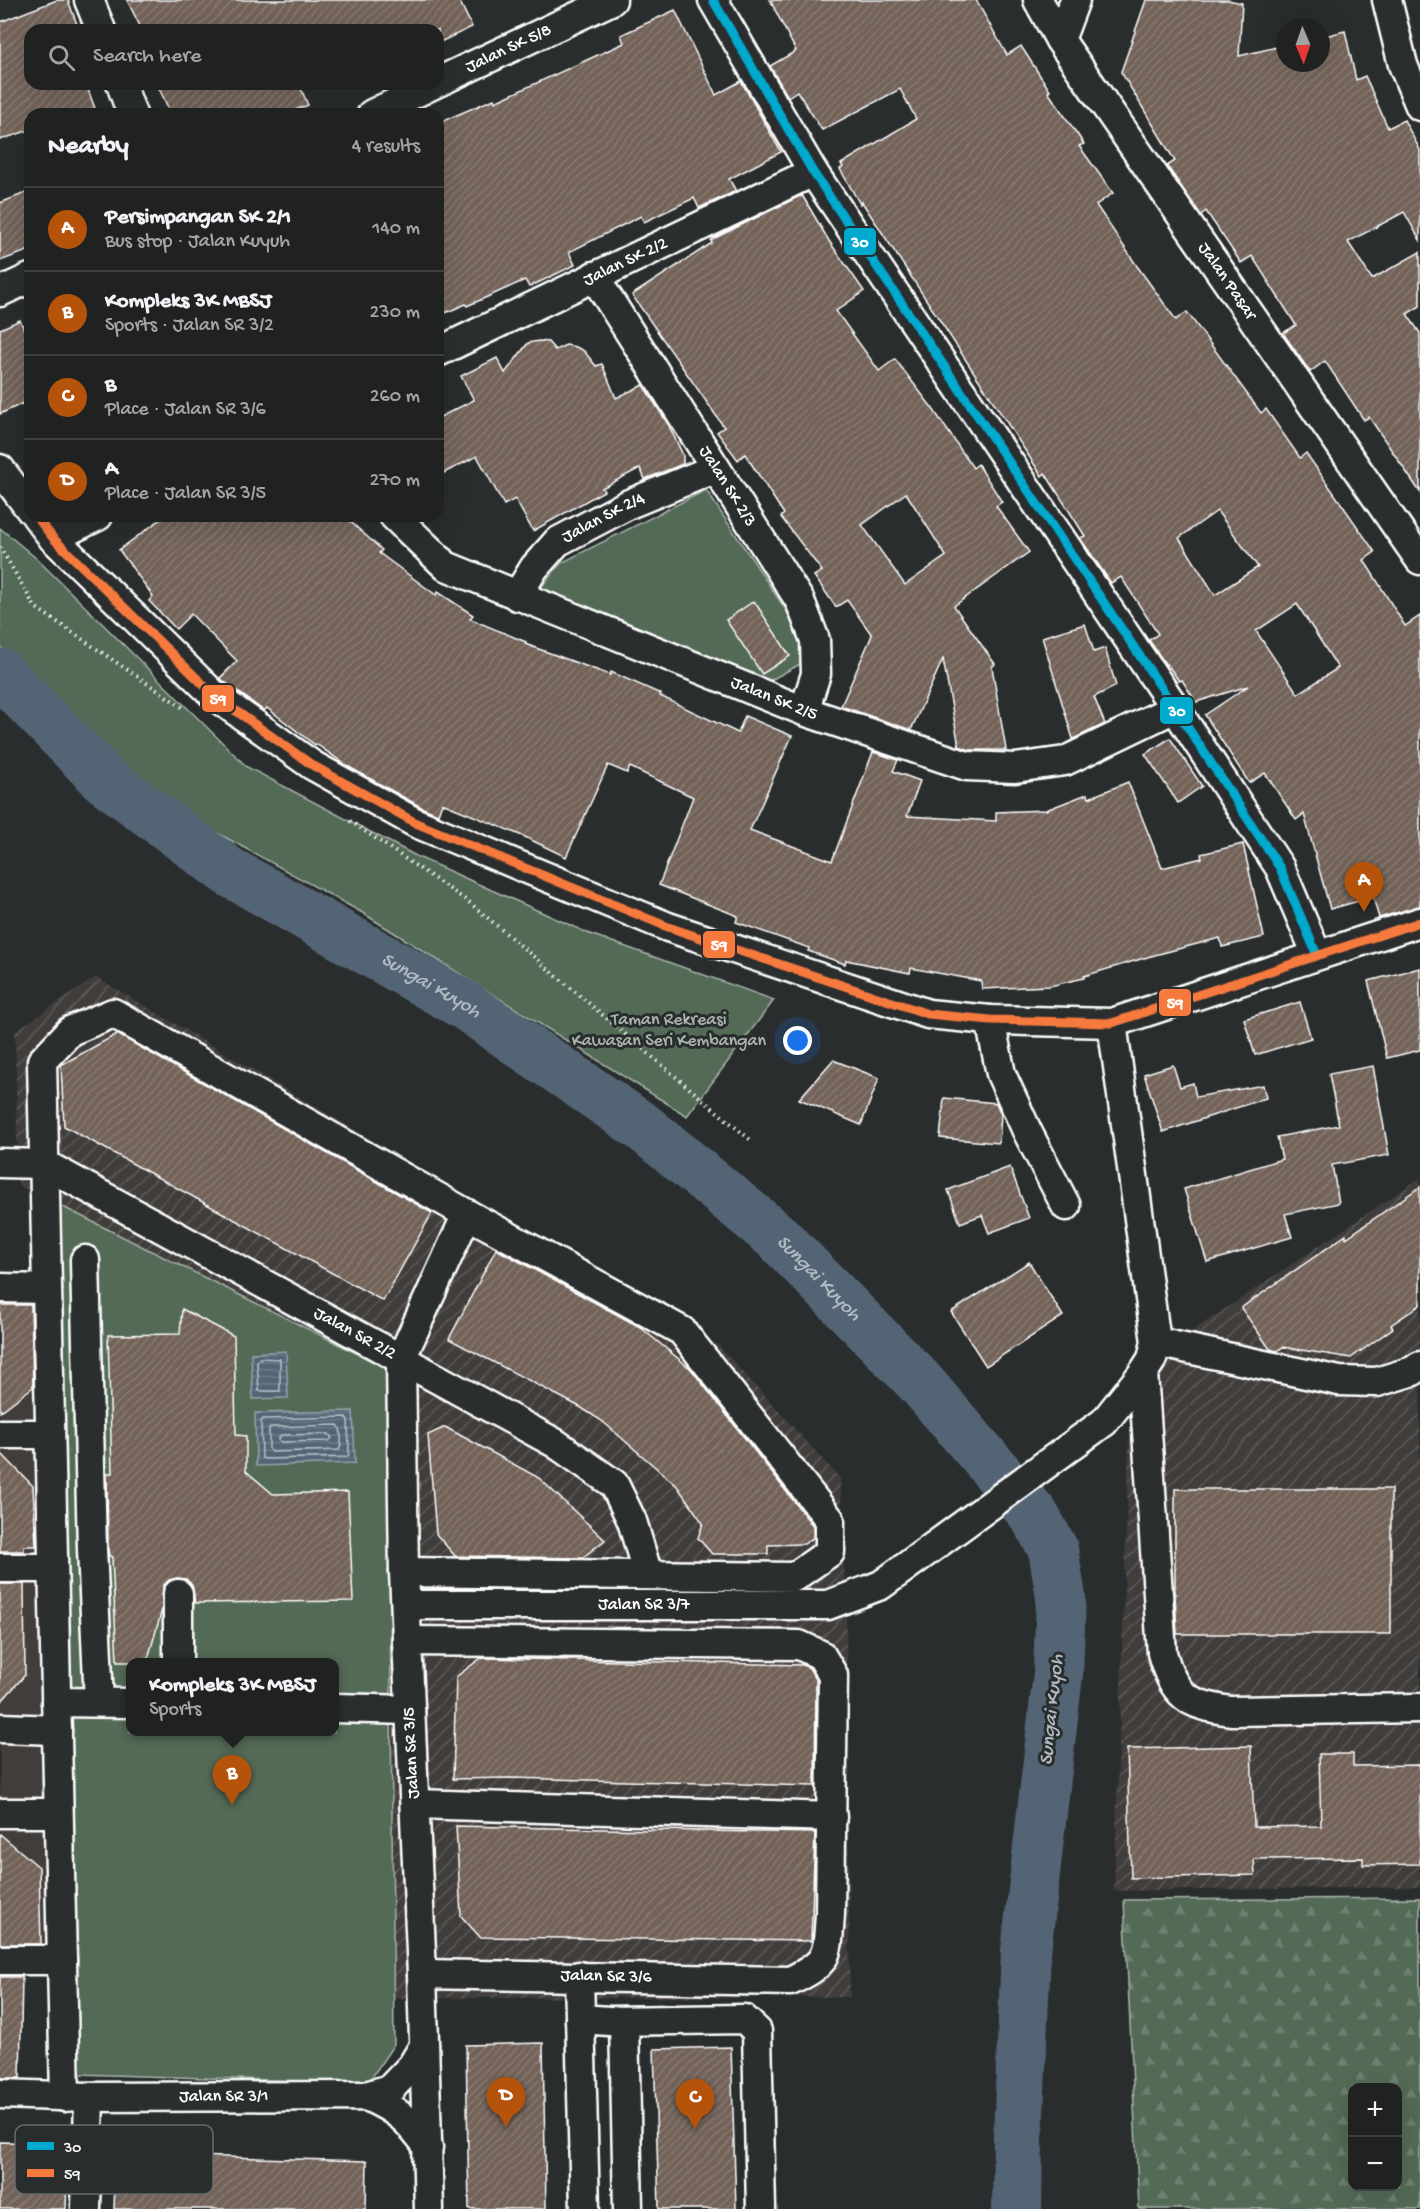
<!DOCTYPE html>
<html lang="en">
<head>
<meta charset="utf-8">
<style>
	:root { --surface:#202222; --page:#2d2f2f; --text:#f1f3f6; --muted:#a2a4a5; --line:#3d3f40; --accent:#b45309 }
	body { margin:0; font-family:"Gochi Hand",sans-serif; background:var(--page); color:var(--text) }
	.controls { position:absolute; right:18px; bottom:18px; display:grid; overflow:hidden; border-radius:12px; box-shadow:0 6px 24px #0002 }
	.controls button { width:54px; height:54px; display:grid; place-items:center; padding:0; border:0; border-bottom:2px solid var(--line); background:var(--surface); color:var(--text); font:30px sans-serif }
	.compass { position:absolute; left:1276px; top:18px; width:54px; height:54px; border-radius:50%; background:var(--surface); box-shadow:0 6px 24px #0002; rotate:178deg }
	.you { position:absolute; left:798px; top:1041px; width:21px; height:21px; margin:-15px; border:4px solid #fff; border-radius:50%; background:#1a73e8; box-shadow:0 0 0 9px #1a73e833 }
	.badge { display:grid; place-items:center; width:39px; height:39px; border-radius:50%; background:var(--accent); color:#fff; font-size:20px; font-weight:700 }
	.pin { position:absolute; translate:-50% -50px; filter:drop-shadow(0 2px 3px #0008) }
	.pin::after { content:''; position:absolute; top:32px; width:21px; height:18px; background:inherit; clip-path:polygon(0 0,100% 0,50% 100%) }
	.popup { position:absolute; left:126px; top:1658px; width:213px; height:78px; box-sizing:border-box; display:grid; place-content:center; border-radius:12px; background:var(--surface); filter:drop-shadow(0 2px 4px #0005); font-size:20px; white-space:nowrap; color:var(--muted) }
	.popup b { font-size:22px; color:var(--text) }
	.popup::after { content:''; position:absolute; left:50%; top:100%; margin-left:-12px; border:12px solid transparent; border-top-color:var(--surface) }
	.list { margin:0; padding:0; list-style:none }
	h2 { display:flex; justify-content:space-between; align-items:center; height:78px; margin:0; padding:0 24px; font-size:26px }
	h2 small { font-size:20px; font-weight:400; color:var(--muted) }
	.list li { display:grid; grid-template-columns:39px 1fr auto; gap:18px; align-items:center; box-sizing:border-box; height:84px; padding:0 24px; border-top:2px solid var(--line) }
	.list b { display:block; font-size:22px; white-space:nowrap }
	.list p { margin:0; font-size:20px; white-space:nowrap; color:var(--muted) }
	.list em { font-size:20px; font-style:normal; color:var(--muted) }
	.icon { flex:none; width:33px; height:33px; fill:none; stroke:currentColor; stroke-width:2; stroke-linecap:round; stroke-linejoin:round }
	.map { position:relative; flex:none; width:1420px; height:2209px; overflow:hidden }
	.search { position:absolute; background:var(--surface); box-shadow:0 6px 24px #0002; left:24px; top:24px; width:420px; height:66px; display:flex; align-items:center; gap:15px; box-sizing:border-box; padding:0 21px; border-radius:18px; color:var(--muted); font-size:22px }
	.panel { position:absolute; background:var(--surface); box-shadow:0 6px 24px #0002; left:24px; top:108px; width:420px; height:414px; border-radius:18px }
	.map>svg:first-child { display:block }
	.built { fill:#403d3b }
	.industrial { fill:url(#industrial-furrows) }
	.forest { fill:url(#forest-firs); stroke:#a9b5ab; stroke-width:1.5; fill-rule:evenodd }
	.park { fill:#536b57; stroke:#a9b5ab; stroke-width:1.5; fill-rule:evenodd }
	.water { fill:url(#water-rules); stroke:#98a3ac; stroke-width:1.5 }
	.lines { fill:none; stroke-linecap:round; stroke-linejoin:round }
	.shore { stroke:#bac1c8; stroke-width:1.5 }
	.river { stroke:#536575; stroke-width:50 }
	.building { fill:url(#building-hatch); stroke:#fff; stroke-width:1.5; fill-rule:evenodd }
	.minor-casing { stroke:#fff; stroke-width:33 }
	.path { stroke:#fff; stroke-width:4; stroke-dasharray:1.5 4.5; stroke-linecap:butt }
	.minor { stroke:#2a2d2e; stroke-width:28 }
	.bus-1-casing { stroke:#2a2d2e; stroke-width:14 }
	.bus-2-casing { stroke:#2a2d2e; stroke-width:14 }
	.bus-1 { stroke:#00a9ce; stroke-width:9 }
	.bus-2 { stroke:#f6793e; stroke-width:9 }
	.labels { text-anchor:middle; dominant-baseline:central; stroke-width:6; stroke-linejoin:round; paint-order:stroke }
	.street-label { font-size:18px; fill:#fff; stroke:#2a2d2e }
	.park-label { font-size:18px; fill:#a9b5ab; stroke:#2a2d2e }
	.water-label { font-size:20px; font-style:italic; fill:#b2bac1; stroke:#2a2d2e }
	.key { fill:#2a2d2e; stroke:#6a6c6d; stroke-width:1.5 }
	.key-label { font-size:16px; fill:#fff }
	.line-badge { stroke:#2a2d2e; stroke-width:2 }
	.badge-label { font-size:16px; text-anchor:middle; font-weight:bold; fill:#fff }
</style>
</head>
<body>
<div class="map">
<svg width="1420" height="2209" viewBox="0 0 1420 2209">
	<defs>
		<pattern id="industrial-furrows" width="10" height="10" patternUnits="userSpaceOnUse" patternTransform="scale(1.5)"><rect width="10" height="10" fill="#403d3b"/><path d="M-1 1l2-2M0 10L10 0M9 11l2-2" fill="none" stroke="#5d5a58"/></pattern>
		<pattern id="forest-firs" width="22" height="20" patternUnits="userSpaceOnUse" patternTransform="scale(1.5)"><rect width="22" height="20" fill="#536b57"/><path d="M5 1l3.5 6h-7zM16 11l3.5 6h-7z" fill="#6d8170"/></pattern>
		<pattern id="water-rules" width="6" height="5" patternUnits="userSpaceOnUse" patternTransform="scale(1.5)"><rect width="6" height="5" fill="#536575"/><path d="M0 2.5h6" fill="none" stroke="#6d7c8a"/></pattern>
		<pattern id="building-hatch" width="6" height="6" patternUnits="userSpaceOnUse" patternTransform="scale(1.5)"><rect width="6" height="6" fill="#726259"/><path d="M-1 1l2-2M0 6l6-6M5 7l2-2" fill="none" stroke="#877a72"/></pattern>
	</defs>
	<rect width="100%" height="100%" fill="#2a2d2e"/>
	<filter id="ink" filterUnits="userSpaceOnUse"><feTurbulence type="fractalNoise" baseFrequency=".0167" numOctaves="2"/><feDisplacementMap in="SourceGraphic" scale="12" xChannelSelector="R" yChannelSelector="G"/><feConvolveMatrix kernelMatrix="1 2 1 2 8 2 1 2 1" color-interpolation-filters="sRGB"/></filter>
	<g filter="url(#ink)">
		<path class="built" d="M0,1278L60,1279L73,1975L0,1974Z"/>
		<g class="industrial">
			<path d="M96,977L718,1345L840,1478L846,1609L850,1997L394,1998L387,1369L18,1185L15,1031Z"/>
			<path d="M1420,1178V1887L1114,1891L1129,1440L1173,1344Z"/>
		</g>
		<path class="forest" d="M1420,1898V2209H1139L1124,1900ZM1352,2088H1398V2186H1352Z"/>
		<g class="park">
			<path d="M706,490L803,636L804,662L762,685L538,591L561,563Z"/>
			<path d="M0,528L37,559L247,767L418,857L590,934L774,1000L687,1116L361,912L192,819L83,737L0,646Z"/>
			<path d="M59,1205L388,1369L394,2044L368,2083L77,2074ZM130,1662H334V1732H130Z"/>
		</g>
		<g class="water">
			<path d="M286,1351L288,1398L253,1399L251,1353Z"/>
			<path d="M353,1411L355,1463L256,1466L255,1413Z"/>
		</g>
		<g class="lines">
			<g class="shore">
				<path d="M260,1358L280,1359V1391H259L257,1361Z"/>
				<path d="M346,1417L348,1420L349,1454L347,1457L265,1459L262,1458L261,1422L263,1419Z"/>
				<path d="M338,1425C342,1430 342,1445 339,1450L272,1452L269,1450V1429L271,1427Z"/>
				<path d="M329,1434L332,1438L329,1441L281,1442L278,1440L281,1435Z"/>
			</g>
			<path class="river" id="s1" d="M0,673L104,779L228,871L466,1006L644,1128L778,1238L919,1381L1034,1515L1053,1549L1061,1597L1058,1674L1026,1951L1018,2137L1017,2209"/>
		</g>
		<g class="building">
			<path d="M57,0H68L79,30H30V84H86L97,114H30V130L0,140V22Z"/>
			<path d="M127,0H459L472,27L438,43V30H142Z"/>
			<path d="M770,0H976L1007,55L1021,46L1050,91L1048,92L1084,144L1079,146L1113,193L1096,205L1137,266L1176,320L1187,312L1261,413L1266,409L1300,458L1306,453L1375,552L1364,560L1405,626L1420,616V906L1379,918L1373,897L1330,909L1304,814L1296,820L1265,773L1249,783L1205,715L1248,686L1196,702L1182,680L1179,681L1167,664L1166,665L1149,640L1158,634L1121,577L1111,583L1080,538L1085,536L1045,473L1042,476L862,202L860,204L840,169L843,167L841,164L916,119L900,89L822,130L797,91L788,97L770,66L796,51ZM1217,511L1258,567L1215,595L1179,538ZM1297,604L1338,668L1298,694L1256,631Z"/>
			<path d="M1146,0H1228L1242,3L1239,56L1285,45V63H1321V37L1345,31L1356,80L1365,76L1388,128L1404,120L1420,150V240L1404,212L1348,242L1372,279L1420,252V306L1407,314L1420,333V492L1369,417L1364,420L1325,361L1310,372L1283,333L1296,325L1252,256L1241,263L1206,211L1201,215L1167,166L1175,161L1121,72Z"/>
			<path d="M675,10L716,95L741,81L781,152L729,179L736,191L699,208L694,198L644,222L641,216L569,252L575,265L529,287L525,280L467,306L466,304L438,316V123L494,99L495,102L624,43L621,35Z"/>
			<path d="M157,84H299L308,105L286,114H171Z"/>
			<path d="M30,191V250L0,261V203Z"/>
			<path d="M802,195L829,241L864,291L836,311L879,371L895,359L933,409L973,468L978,464L1002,502L996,506L1029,552L954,606L995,664L992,667L1006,750H970L959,746L943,659L911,730L841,706L872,635L847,600L836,607L814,576L822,571L781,517L784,514L745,454L738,460L717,432L724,427L632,295L712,243L711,241L715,238ZM906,493L946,556L905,585L862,525Z"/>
			<path d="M20,320L30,342V400L0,414V329Z"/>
			<path d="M539,341L548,342L555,350L566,345L576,347L584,351L596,366L602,364L616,398L643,385L668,424L683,455V464L645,479L640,468L602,488L604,491L533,531L515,499L504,505L477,456L438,476V418L474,400L461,376L497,358L505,373L528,343Z"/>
			<path d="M165,516H344L382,550L379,553L436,595L438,592L473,615L470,619L526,642L525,644L610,675L611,672L661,694L660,696L738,733L745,716L792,736L750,830L832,861L873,752L898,760L893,771L920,781L907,816L996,821V812L1046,810L1087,794L1089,798L1128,782L1162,868L1202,858L1201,854L1243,844L1264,937L1222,947L1220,938L1151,956L1084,976V978L1050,986L982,989L981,981L911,968L910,973L846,960L845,964L808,951L809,948L736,922L738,916L659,885L693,797L630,767L627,773L608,765L566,857L525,837L442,803L438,814L423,808L349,767L316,744L315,745L267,708L264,711L226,683L220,678L237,661L191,614L176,629L149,601L153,596L119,550Z"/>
			<path d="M754,601L790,656L762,674L726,620Z"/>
			<path d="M1085,624L1094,652L1105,648L1116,686L1094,697L1105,724L1073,739L1042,637Z"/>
			<path d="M1170,738L1202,786L1178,803L1145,754Z"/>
			<path d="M1420,968V1050L1387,1058L1368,981Z"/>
			<path d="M1300,1002L1311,1038L1255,1055L1244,1019Z"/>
			<path d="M117,1034L432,1213L383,1301L64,1126L61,1065Z"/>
			<path d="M833,1060L879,1078L861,1125L799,1099Z"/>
			<path d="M1173,1065L1180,1087L1193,1083L1196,1097L1263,1085L1266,1098L1163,1132L1144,1074Z"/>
			<path d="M1373,1066L1389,1155L1332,1165L1339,1203L1285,1214L1292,1237L1207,1262L1184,1189L1282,1159L1277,1137L1339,1125L1329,1074Z"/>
			<path d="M944,1098L996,1103L1001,1114L999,1143L940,1138Z"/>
			<path d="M1010,1167L1029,1218L989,1233L982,1215L960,1223L948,1190Z"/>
			<path d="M1420,1187V1305L1391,1325L1393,1328L1351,1358L1283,1347L1277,1351L1270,1349L1241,1308L1346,1235V1238Z"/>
			<path d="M496,1249L640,1327L691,1369L813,1526V1538L804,1544L768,1545V1554H712L698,1538L703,1523L677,1486L602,1421L580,1407L449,1339Z"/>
			<path d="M1029,1262L1063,1316L986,1366L951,1312Z"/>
			<path d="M0,1305H31L33,1387L0,1412Z"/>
			<path d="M182,1309L234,1336L236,1435L246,1436V1471L273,1494L348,1492L353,1601L195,1603L192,1585L186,1579L177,1578L169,1580L163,1586L162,1610L147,1662H117L112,1557L109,1556L108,1548L107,1473H112L108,1335L180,1334Z"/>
			<path d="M445,1427L539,1478L605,1540L582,1558L455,1556L436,1534L428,1435Z"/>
			<path d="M0,1452L33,1486L36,1546H24V1551H0Z"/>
			<path d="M1175,1489H1391V1634H1177L1175,1594Z"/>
			<path d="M0,1584H24L25,1675L0,1703Z"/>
			<path d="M481,1658L803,1665L809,1668L816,1679L815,1786L510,1778L453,1779L456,1677Z"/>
			<path d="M1251,1746L1254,1827L1321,1826L1319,1754H1353V1766L1420,1765V1864L1363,1865V1858L1254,1859L1255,1875L1131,1878L1127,1749Z"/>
			<path d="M456,1826L815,1833L811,1941L480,1937L461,1916Z"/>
			<path d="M0,1834L39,1867L41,1944H0Z"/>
			<path d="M0,1977H22L20,2078H0Z"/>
			<path d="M543,2043L546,2209H469L466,2045Z"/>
			<path d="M731,2047L736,2209H659L654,2049Z"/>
			<path d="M0,2142L68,2143L66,2209H0Z"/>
			<path d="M116,2154L367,2161L366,2209H114Z"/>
		</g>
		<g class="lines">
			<g class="minor-casing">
				<g id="minor">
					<path d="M89,0L101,30"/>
					<path d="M713,0L813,172L1175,708L1280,868L1317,955"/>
					<path id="s2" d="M1038,0L1060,40L1420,560"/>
					<path d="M1387,0L1403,65L1420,106"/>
					<path d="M1060,40L1075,0"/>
					<path id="s3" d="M438,82L612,0"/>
					<path d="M121,84L132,114"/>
					<path d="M372,114L434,84"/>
					<path id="s4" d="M594,276L800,601L815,640L816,674L804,711"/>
					<path d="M0,292L30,278"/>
					<path id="s5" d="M438,352L813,172"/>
					<path d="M0,469L30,509"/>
					<path d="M36,516L53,538L215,696L312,765L416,823L668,927L928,1014L990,1020L1112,1023L1420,922"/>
					<path id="s6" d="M394,516L446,566L804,711L967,766L1015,768L1065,761L1175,708"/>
					<path d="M53,538L98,516"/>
					<path id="s7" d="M517,596L534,568L557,542L629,504L714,469"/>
					<path d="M990,1020L1001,1074L1028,1133L1066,1206"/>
					<path id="s8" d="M0,1163L44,1164L555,1443L614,1484L632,1521L648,1575"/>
					<path d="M85,1260L92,1549L99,1702"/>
					<path d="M0,1288L47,1289"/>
					<path d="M1156,1342L1339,1381L1377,1382L1413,1371L1420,1366"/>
					<path d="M1143,1373L1162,1653C1174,1696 1187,1705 1231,1711L1420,1708"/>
					<path d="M0,1434H50"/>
					<path d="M0,1568H53"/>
					<path id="s9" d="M406,1605H828L881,1585L1104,1422L1143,1373L1152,1359L1156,1342L1112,1023"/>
					<path d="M407,1641L799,1645L821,1655L833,1675L830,1914C827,1956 830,1962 790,1981L422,1974"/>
					<path d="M178,1662V1594"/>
					<path d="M56,1702L130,1703"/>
					<path d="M334,1708L410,1710"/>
					<path d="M0,1728L57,1730"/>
					<path d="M415,1804L832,1817"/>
					<path d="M0,1813H58"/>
					<path d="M0,1960H62"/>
					<path d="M579,1976L585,2209"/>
					<path d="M580,2019L609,2021L744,2019L757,2031L761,2209"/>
					<path d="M624,2021L628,2209"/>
					<path id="s10" d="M0,2094L89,2097L366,2096C396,2109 409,2120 428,2147"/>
					<path d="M366,2096L390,2089L412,2066L424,2046"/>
					<path d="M65,2097L42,1061L70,1031L113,1013L467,1214L682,1331L830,1520V1552L794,1577L404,1572"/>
					<path d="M86,2209L89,2097"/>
					<path d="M429,2209L422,1974L404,1572L401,1359L467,1214"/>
				</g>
			</g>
			<g class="path">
				<path d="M0,547L35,607L185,709"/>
				<path d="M350,821L470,903L753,1142"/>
			</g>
			<use href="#minor" class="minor"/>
			<g class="bus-1-casing">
				<path id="bus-1" d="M713,0L813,172L1175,708L1280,868L1317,955"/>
			</g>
			<g class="bus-2-casing">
				<path id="bus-2" d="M36,516L53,538L215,696L312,765L416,823L668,927L928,1014L990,1020L1112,1023L1420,922"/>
			</g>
			<use href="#bus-1" class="bus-1"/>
			<use href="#bus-2" class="bus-2"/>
		</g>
	</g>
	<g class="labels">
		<g class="street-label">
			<text stroke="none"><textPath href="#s3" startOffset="78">Jalan SK 5/8</textPath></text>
			<text stroke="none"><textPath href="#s5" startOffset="208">Jalan SK 2/2</textPath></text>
			<text stroke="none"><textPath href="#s2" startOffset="339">Jalan Pasar</textPath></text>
			<text stroke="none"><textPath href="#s4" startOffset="249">Jalan SK 2/3</textPath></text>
			<text stroke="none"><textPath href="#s7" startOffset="120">Jalan SK 2/4</textPath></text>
			<text stroke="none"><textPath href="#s6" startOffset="426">Jalan SK 2/5</textPath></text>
			<text stroke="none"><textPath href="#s8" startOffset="398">Jalan SR 2/2</textPath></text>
			<text stroke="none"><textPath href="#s9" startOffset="238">Jalan SR 3/7</textPath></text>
			<text transform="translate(412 1753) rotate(-93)">Jalan SR 3/5</text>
			<text transform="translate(606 1977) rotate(1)">Jalan SR 3/6</text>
			<text stroke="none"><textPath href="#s10" startOffset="224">Jalan SR 3/1</textPath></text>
		</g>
		<g class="park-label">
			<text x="669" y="1020">Taman Rekreasi<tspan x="669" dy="21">Kawasan Seri Kembangan</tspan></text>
		</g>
		<g class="water-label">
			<text stroke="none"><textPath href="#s1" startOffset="536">Sungai Kuyoh</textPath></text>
			<text stroke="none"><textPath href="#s1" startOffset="1023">Sungai Kuyoh</textPath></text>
			<text transform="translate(1053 1710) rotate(-84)">Sungai Kuyoh</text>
		</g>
	</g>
	<rect x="15" y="2125" width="198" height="69" rx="9" class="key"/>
	<rect x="27" y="2142" width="27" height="8" fill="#00a9ce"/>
	<rect x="27" y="2169" width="27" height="8" fill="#f6793e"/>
	<g class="key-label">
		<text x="64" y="2152">30</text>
		<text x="64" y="2179">59</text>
	</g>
	<g class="line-badge">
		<rect x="843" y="227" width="34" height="29" rx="6" fill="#00a9ce"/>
		<rect x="201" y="684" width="34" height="29" rx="6" fill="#f6793e"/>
		<rect x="1159" y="696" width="35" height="29" rx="6" fill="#00a9ce"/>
		<rect x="702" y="930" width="34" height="29" rx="6" fill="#f6793e"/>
		<rect x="1158" y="988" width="34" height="29" rx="6" fill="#f6793e"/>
	</g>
	<g class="badge-label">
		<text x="860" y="247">30</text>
		<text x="218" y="704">59</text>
		<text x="1177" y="716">30</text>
		<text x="719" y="950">59</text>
		<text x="1175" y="1008">59</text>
	</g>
</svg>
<div class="controls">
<button>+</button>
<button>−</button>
</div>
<svg class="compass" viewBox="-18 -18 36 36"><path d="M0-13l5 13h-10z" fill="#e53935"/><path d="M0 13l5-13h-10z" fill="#a2a4a5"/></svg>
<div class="you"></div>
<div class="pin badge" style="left:1364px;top:912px">A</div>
<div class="pin badge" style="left:232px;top:1805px">B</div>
<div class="popup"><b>Kompleks 3K MBSJ</b>Sports</div>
<div class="pin badge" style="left:695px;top:2129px">C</div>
<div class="pin badge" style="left:506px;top:2127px">D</div>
<div class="search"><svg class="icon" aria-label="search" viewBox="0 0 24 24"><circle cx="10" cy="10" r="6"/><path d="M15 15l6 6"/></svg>Search here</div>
<section class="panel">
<h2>Nearby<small>4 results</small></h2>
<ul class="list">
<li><span class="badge">A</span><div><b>Persimpangan SK 2/1</b><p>Bus stop · Jalan Kuyuh</p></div><em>140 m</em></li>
<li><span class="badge">B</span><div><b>Kompleks 3K MBSJ</b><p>Sports · Jalan SR 3/2</p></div><em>230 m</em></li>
<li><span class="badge">C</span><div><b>B</b><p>Place · Jalan SR 3/6</p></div><em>260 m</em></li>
<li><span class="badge">D</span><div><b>A</b><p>Place · Jalan SR 3/5</p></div><em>270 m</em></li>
</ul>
</section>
</div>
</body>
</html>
